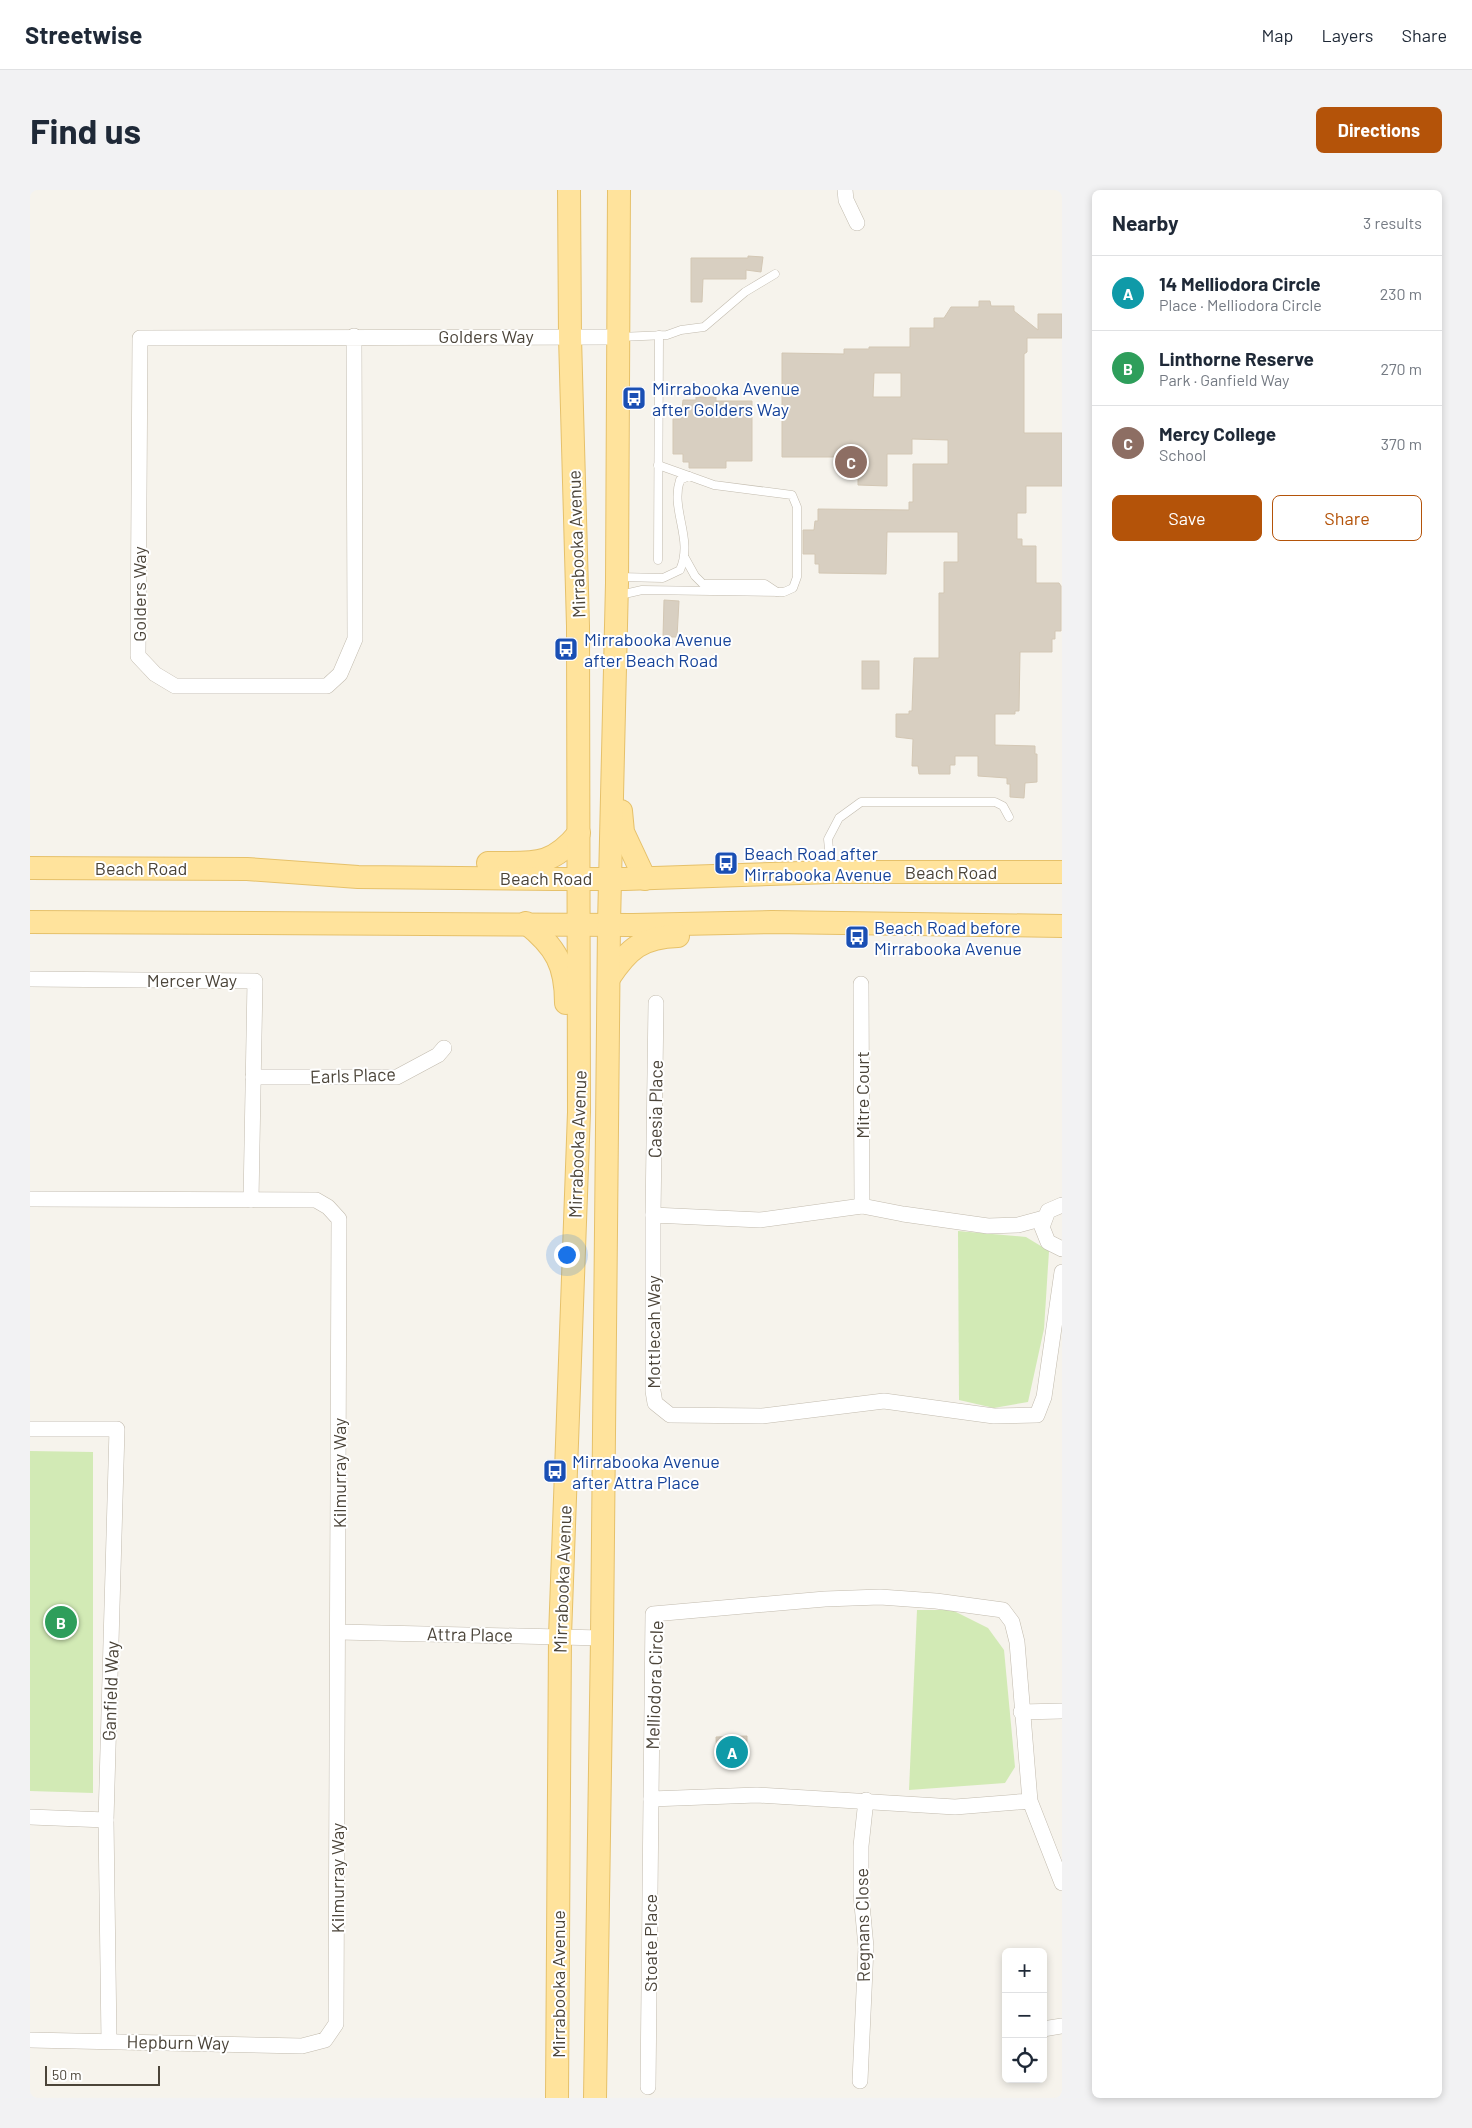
<!DOCTYPE html>
<html lang="en">
<head>
<meta charset="utf-8">
<style>
	:root { --surface:#fff; --page:#f2f2f3; --text:#1f2937; --muted:#747a83; --line:#e0e1e3; --accent:#b45309 }
	body { margin:0; font-family:Barlow,sans-serif; background:var(--page); color:var(--text) }
	.controls { position:absolute; right:15px; bottom:15px; display:grid; overflow:hidden; border-radius:8px; box-shadow:0 2px 8px #0003 }
	.controls button { width:45px; height:45px; display:grid; place-items:center; padding:0; border:0; border-bottom:1px solid var(--line); background:var(--surface); color:var(--text); font:25px sans-serif }
	.scale { position:absolute; left:15px; bottom:12px; width:115px; box-sizing:border-box; padding-left:5px; border:2px solid #4b4439; border-top:0; font-size:14px; line-height:18px; white-space:nowrap; color:#4b4439; -webkit-text-stroke:4px #fff; paint-order:stroke }
	.you { position:absolute; left:536px; top:1064px; width:18px; height:18px; margin:-12px; border:4px solid #fff; border-radius:50%; background:#1a73e8; box-shadow:0 0 0 8px #1a73e833 }
	.badge { display:grid; place-items:center; width:32px; height:32px; border-radius:50%; background:var(--accent); color:#fff; font-size:16px; font-weight:700 }
	.pin { position:absolute; translate:-50% -50%; border:2px solid #fff; box-shadow:0 1px 5px #0006 }
	.list { margin:0; padding:0; list-style:none }
	h2 { display:flex; justify-content:space-between; align-items:center; height:65px; margin:0; padding:0 20px; font-size:21px }
	h2 small { font-size:16px; font-weight:400; color:var(--muted) }
	.list li { display:grid; grid-template-columns:32px 1fr auto; gap:15px; align-items:center; box-sizing:border-box; height:75px; padding:0 20px; border-top:1px solid var(--line) }
	.list b { display:block; font-size:19px; white-space:nowrap }
	.list p { margin:0; font-size:16px; white-space:nowrap; color:var(--muted) }
	.list em { font-size:16px; font-style:normal; color:var(--muted) }
	.actions { display:flex; gap:10px; padding:15px 20px }
	.actions a { flex:1; padding:11px 0; border:1px solid var(--accent); border-radius:8px; text-align:center; font-size:18px; color:var(--accent) }
	.actions .main { background:var(--accent); color:#fff }
	.icon { flex:none; width:28px; height:28px; fill:none; stroke:currentColor; stroke-width:2; stroke-linecap:round; stroke-linejoin:round }
	.map { position:relative; flex:none; width:1032px; height:1908px; overflow:hidden; border-radius:8px }
	header { display:flex; align-items:center; gap:30px; box-sizing:border-box; height:70px; padding:0 25px; background:var(--surface); border-bottom:1px solid var(--line) }
	header strong { font-size:24px }
	nav { display:flex; gap:28px; margin-inline-start:auto; font-size:18px }
	.intro { display:flex; align-items:center; justify-content:space-between; box-sizing:border-box; height:120px; padding:0 30px }
	h1 { margin:0; font-size:35px }
	.button { padding:12px 22px; border-radius:8px; background:var(--accent); color:#fff; font-size:18px; font-weight:700 }
	main { display:flex; gap:30px; padding:0 30px }
	aside { flex:1; background:var(--surface); border-radius:8px; box-shadow:0 2px 8px #0003 }
	.map>svg:first-child { display:block }
	.green { fill:#d2eab5 }
	.building { fill:#d8cfc1; stroke:#d3c7b4; fill-rule:evenodd }
	.lines { fill:none; stroke-linecap:round; stroke-linejoin:round }
	.service-casing { stroke:#c2bbae; stroke-width:9 }
	.minor-casing { stroke:#c2bbae; stroke-width:16 }
	.primary-casing { stroke:#e6c16a; stroke-width:24 }
	.service { stroke:#fff; stroke-width:8 }
	.minor { stroke:#fff; stroke-width:15 }
	.primary { stroke:#ffe39c; stroke-width:22 }
	.labels { text-anchor:middle; dominant-baseline:central; stroke-width:4; stroke-linejoin:round; paint-order:stroke }
	.street-label { font-size:18px; fill:#4b4439; stroke:#fff }
	.transit-label { font-size:18px; fill:#164399; stroke:#fff; text-anchor:start }
</style>
</head>
<body>
<header>
<strong>Streetwise</strong>
<nav><a>Map</a><a>Layers</a><a>Share</a></nav>
</header>
<div class="intro"><h1>Find us</h1><a class="button">Directions</a></div>
<main>
<div class="map">
<svg width="1032" height="1908" viewBox="0 0 1032 1908">
	<rect width="100%" height="100%" fill="#f6f3ec"/>
	<g class="green">
		<path d="M928,1041L996,1047L1019,1061L1014,1139L998,1212L964,1218L929,1210Z"/>
		<path d="M0,1261L63,1262V1603L0,1601Z"/>
		<path d="M887,1420H922L958,1438L974,1460L985,1577L975,1593L879,1600Z"/>
	</g>
	<g class="building">
		<path d="M718,66L733,67L731,82L716,80V89H673L672,112H661V68H718Z"/>
		<path d="M949,111H960L961,116H984V121L1008,140V124H1032V148H997V162L994,164V243H1032V296H996V323H987V349H992V356H1006V393H1029L1031,396V441H1025V449H1022V462H990L989,521H985V524H965V555L1005,556V564H1007V592L995,593L994,608L980,607V594H977V588L948,586V566H925V575H920V584H889L888,576H882L883,549L866,547V524H879V521H882L884,468H909V403H914V372H928V342H857L856,384L789,383V374H785V364H773V340H784L785,331H788V319L879,320V312H883V274H918V250L882,249V264H857V296L828,295V271L805,270V267H752V163L814,164V159H839V157H880V138H904V128H914L921,117H949ZM844,183H871V207H843Z"/>
		<path d="M666,207H686V211H722V271H696V278H659V272H653V264H643V229H651L653,210H666Z"/>
		<path d="M634,410L649,411L647,447H633Z"/>
		<rect x="832" y="471" width="17" height="28"/>
		<path d="M717,1546V1566L687,1569L686,1547Z"/>
	</g>
	<g class="lines">
		<g class="service-casing">
			<g id="service">
				<path d="M589,147L637,145L651,140L674,137L715,102L745,84"/>
				<path d="M628,275L659,286"/>
				<path d="M655,368L665,386L673,394H735L747,402"/>
				<path d="M628,370L629,145"/>
				<path d="M589,387L633,388L650,380C664,349 640,320 650,290L659,286L684,295L762,305L767,317V387L763,398L754,402L612,400L590,405"/>
				<path d="M801,680L798,649L809,628L831,612H965L973,616L979,627"/>
			</g>
		</g>
		<g class="minor-casing">
			<g id="minor">
				<path d="M815,0L816,10L827,33"/>
				<path d="M324,146L325,449L310,484L297,496H145L125,484L108,466L110,148L587,147"/>
				<path d="M0,789L225,791L221,1010"/>
				<path d="M831,794L832,1016"/>
				<path d="M223,887H367L408,865L414,858"/>
				<path d="M0,1009L286,1010L298,1017L309,1029L306,1834L295,1850L272,1856L0,1850"/>
				<path d="M1032,1015L1018,1021L1012,1037L1018,1052L1032,1059"/>
				<path d="M623,1025L626,813"/>
				<path d="M1014,1028L988,1035L958,1036L873,1024L832,1016L730,1030L623,1025V1201L625,1213L640,1225L732,1226L854,1211L964,1226L1007,1225L1014,1207L1032,1082"/>
				<path d="M0,1239H87L76,1630L79,1851"/>
				<path d="M309,1442L572,1448"/>
				<path d="M991,1522L1032,1521"/>
				<path d="M1000,1611L925,1617L727,1605L621,1609L623,1424L795,1409L850,1407L906,1411L973,1420L982,1432L987,1452L1000,1611L1032,1693"/>
				<path d="M0,1627L76,1630"/>
				<path d="M1013,1839L1032,1836"/>
				<path d="M830,1891L836,1757L831,1704V1656L836,1610"/>
				<path d="M618,1897L621,1609"/>
			</g>
		</g>
		<g class="primary-casing">
			<g id="primary">
				<path d="M591,621L593,642L615,689"/>
				<path d="M458,673C501,672 520,679 549,643"/>
				<path d="M0,678L217,679L328,687L524,689H595L801,682H1032"/>
				<path d="M0,732L603,735L742,732L1032,736"/>
				<path d="M496,733C526,757 536,775 536,813"/>
				<path d="M579,788C598,759 612,747 648,746"/>
				<path d="M527,1908L530,1446L549,922L548,436L540,147L539,0"/>
				<path d="M565,1908L572,1448L579,734L587,393L589,0"/>
			</g>
		</g>
		<use href="#service" class="service"/>
		<use href="#minor" class="minor"/>
		<use href="#primary" class="primary"/>
	</g>
	<defs>
		<g id="bus-square" transform="scale(1.25)"><rect x="-9" y="-9" width="18" height="18" rx="4" fill="#1a4fb4" stroke="#fff"/><path d="M-5-6H5V4H4V6H2V4H-2V6H-4V4H-5ZM-3.5-4V0h7V-4ZM-3.5 1.2v1.5H-2V1.2ZM2 1.2v1.5H3.5V1.2Z" fill="#fff"/></g>
	</defs>
	<g fill-rule="evenodd">
		<use href="#bus-square" x="604" y="208"/>
		<use href="#bus-square" x="536" y="459"/>
		<use href="#bus-square" x="696" y="673"/>
		<use href="#bus-square" x="827" y="747"/>
		<use href="#bus-square" x="525" y="1281"/>
	</g>
	<g class="labels">
		<g class="street-label">
			<text x="456" y="146">Golders Way</text>
			<text transform="translate(546 354) rotate(-92)">Mirrabooka Avenue</text>
			<text transform="translate(109 404) rotate(-90)">Golders Way</text>
			<text x="111" y="678">Beach Road</text>
			<text x="921" y="682">Beach Road</text>
			<text x="516" y="688">Beach Road</text>
			<text x="162" y="790">Mercer Way</text>
			<text transform="translate(323 885) rotate(-2)">Earls Place</text>
			<text transform="translate(832 905) rotate(-90)">Mitre Court</text>
			<text transform="translate(625 919) rotate(-89)">Caesia Place</text>
			<text transform="translate(547 954) rotate(-88)">Mirrabooka Avenue</text>
			<text transform="translate(623 1142) rotate(-90)">Mottlecah Way</text>
			<text transform="translate(309 1283) rotate(-90)">Kilmurray Way</text>
			<text transform="translate(532 1389) rotate(-88)">Mirrabooka Avenue</text>
			<text transform="translate(440 1444) rotate(1)">Attra Place</text>
			<text transform="translate(624 1495) rotate(-88)">Melliodora Circle</text>
			<text transform="translate(80 1501) rotate(-88)">Ganfield Way</text>
			<text transform="translate(307 1688) rotate(-90)">Kilmurray Way</text>
			<text transform="translate(832 1735) rotate(-91)">Regnans Close</text>
			<text transform="translate(620 1753) rotate(-90)">Stoate Place</text>
			<text transform="translate(528 1794) rotate(-90)">Mirrabooka Avenue</text>
			<text transform="translate(148 1852) rotate(1)">Hepburn Way</text>
		</g>
		<g class="transit-label">
			<text x="622" y="198">Mirrabooka Avenue<tspan x="622" dy="21">after Golders Way</tspan></text>
			<text x="554" y="449">Mirrabooka Avenue<tspan x="554" dy="21">after Beach Road</tspan></text>
			<text x="714" y="663">Beach Road after<tspan x="714" dy="21">Mirrabooka Avenue</tspan></text>
			<text x="844" y="737">Beach Road before<tspan x="844" dy="21">Mirrabooka Avenue</tspan></text>
			<text x="542" y="1271">Mirrabooka Avenue<tspan x="542" dy="21">after Attra Place</tspan></text>
		</g>
	</g>
</svg>
<div class="controls">
<button>+</button>
<button>−</button>
<button><svg class="icon" aria-label="locate" viewBox="0 0 24 24"><circle cx="12" cy="12" r="6"/><path d="M12 2v4M12 18v4M2 12h4M18 12h4"/></svg></button>
</div>
<div class="scale">50 m</div>
<div class="you"></div>
<div class="pin badge" style="left:702px;top:1562px;background:#0f9aa8">A</div>
<div class="pin badge" style="left:31px;top:1432px;background:#2e9e5b">B</div>
<div class="pin badge" style="left:821px;top:272px;background:#8d6e63">C</div>
</div>
<aside>
<h2>Nearby<small>3 results</small></h2>
<ul class="list">
<li><span class="badge" style="background:#0f9aa8">A</span><div><b>14 Melliodora Circle</b><p>Place · Melliodora Circle</p></div><em>230 m</em></li>
<li><span class="badge" style="background:#2e9e5b">B</span><div><b>Linthorne Reserve</b><p>Park · Ganfield Way</p></div><em>270 m</em></li>
<li><span class="badge" style="background:#8d6e63">C</span><div><b>Mercy College</b><p>School</p></div><em>370 m</em></li>
</ul>
<div class="actions"><a class="main">Save</a><a>Share</a></div>
</aside>
</main>
</body>
</html>
